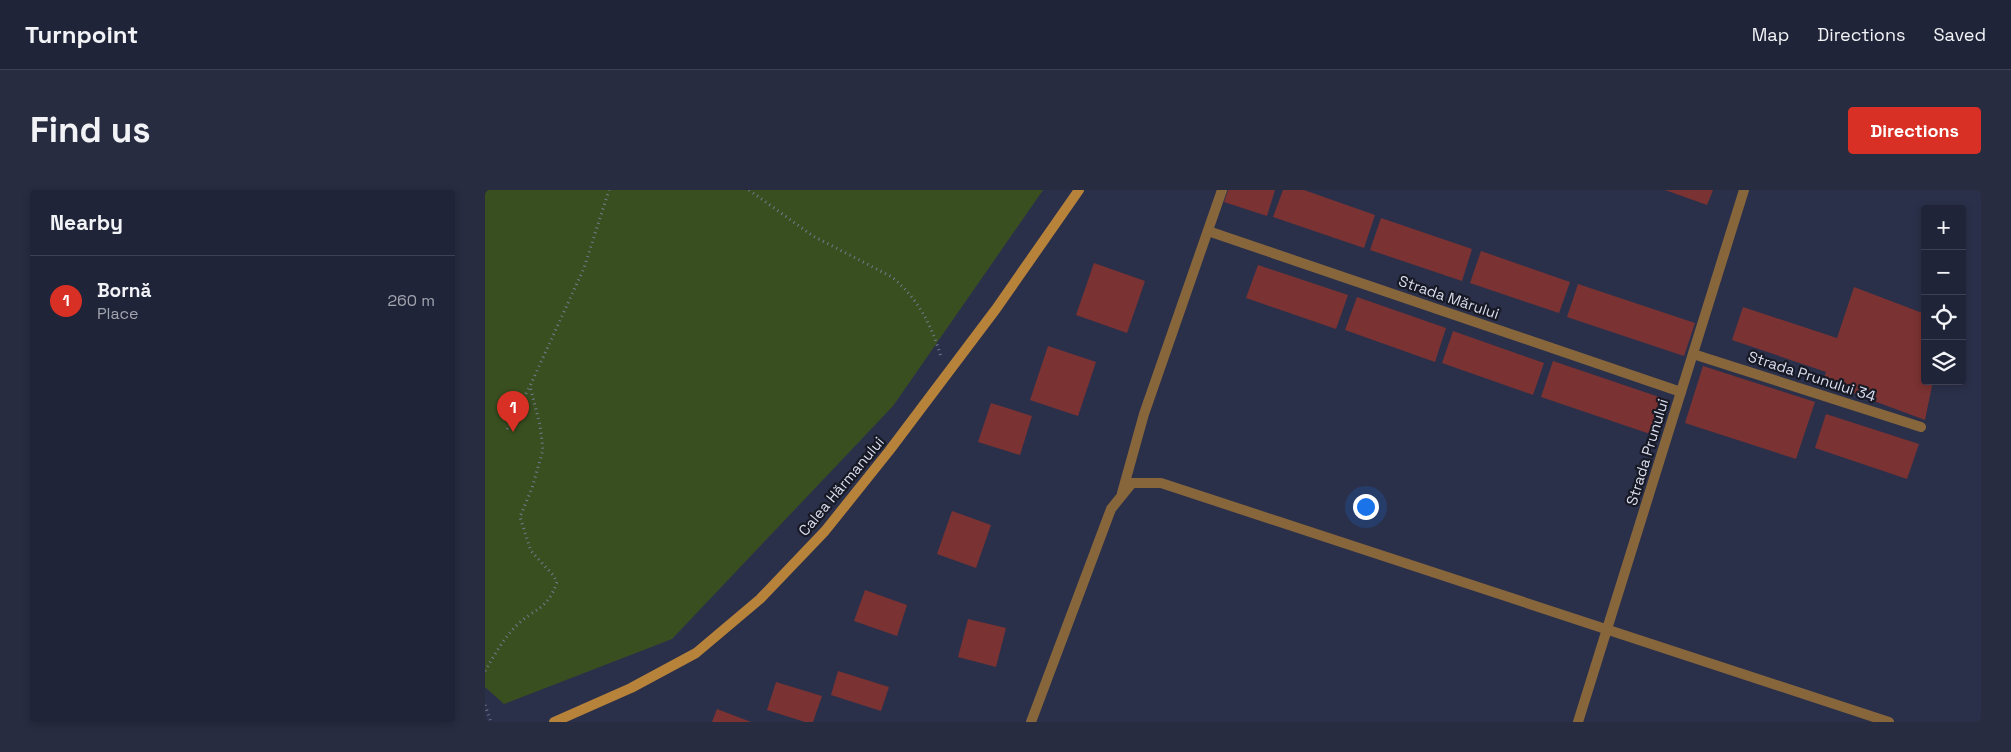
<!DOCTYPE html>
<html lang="en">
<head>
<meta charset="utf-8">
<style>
	:root { --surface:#202438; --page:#282c40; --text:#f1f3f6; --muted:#a2a4ae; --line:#3d4153; --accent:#d93025 }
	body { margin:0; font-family:"Space Grotesk",sans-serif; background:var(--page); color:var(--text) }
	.controls { position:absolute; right:15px; top:15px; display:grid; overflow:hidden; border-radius:5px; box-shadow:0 2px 8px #0003 }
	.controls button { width:45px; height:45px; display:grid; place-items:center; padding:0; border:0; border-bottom:1px solid var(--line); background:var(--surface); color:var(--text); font:25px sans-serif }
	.you { position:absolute; left:880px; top:316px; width:18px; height:18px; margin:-12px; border:4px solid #fff; border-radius:50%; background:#1a73e8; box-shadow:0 0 0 8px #1a73e833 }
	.badge { display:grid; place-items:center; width:32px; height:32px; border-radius:50%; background:var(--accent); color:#fff; font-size:16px; font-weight:700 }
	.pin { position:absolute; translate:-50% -41px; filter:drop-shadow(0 1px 2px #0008) }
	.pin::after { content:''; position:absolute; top:26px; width:18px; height:15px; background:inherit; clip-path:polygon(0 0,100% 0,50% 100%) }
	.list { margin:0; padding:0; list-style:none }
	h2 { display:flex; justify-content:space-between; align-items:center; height:65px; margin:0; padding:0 20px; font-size:21px }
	h2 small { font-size:16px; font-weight:400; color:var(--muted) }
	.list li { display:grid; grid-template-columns:32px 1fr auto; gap:15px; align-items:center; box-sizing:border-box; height:90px; padding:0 20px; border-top:1px solid var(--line) }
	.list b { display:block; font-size:19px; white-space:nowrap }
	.list p { margin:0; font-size:16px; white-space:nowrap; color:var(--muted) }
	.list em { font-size:16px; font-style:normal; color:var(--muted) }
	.icon { flex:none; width:28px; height:28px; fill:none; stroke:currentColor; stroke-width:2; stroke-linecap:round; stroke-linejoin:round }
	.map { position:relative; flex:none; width:1496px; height:532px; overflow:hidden; border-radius:5px }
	header { display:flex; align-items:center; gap:30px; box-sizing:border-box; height:70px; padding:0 25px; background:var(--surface); border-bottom:1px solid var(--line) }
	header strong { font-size:24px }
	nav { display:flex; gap:28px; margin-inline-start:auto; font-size:18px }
	.intro { display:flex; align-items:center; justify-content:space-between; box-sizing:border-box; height:120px; padding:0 30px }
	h1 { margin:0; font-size:35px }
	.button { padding:12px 22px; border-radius:5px; background:var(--accent); color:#fff; font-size:18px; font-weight:700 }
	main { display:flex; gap:30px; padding:0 30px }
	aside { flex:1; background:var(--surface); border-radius:5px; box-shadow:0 2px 8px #0003 }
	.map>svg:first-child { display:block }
	.green { fill:#394f20 }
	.building { fill:#7a3232 }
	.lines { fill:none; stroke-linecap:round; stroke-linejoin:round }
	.path { stroke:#767a90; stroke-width:3; stroke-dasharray:1 4; stroke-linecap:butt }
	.street { stroke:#87663c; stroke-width:10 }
	.secondary { stroke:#b7823a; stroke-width:10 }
	.labels { text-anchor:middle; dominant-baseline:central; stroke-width:4.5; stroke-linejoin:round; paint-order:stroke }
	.street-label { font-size:15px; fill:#dadeee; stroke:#171925 }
</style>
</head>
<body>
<header>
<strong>Turnpoint</strong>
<nav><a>Map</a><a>Directions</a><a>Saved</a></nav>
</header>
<div class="intro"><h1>Find us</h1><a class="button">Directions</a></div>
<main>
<aside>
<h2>Nearby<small></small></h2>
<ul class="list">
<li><span class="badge">1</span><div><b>Bornă</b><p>Place</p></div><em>260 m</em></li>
</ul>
</aside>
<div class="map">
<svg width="1496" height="532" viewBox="0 0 1496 532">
	<rect width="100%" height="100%" fill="#2b304a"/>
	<path class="green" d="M0,0H558L408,216L187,449L19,514L0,497Z"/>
	<g class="building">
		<path d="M743,0H790L782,26L739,12Z"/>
		<path d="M798,0H819L890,25L879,58L788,27Z"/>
		<path d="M1180,0H1228L1222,15Z"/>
		<path d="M896,28L987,59L977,91L885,60Z"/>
		<path d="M996,61L1085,92L1074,123L985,93Z"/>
		<path d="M609,73L660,91L642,143L591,125Z"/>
		<path d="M773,75L863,105L851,139L761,108Z"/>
		<path d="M1093,94L1210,133L1199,166L1082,127Z"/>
		<path d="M1369,97L1440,124V191H1448L1440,230L1338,192L1341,182L1247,150L1258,117L1352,148Z"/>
		<path d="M872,107L961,138L950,172L860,140Z"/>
		<path d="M968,141L1059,173L1048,205L957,173Z"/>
		<path d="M563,156L611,172L593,226L545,210Z"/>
		<path d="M1068,171L1183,210L1171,246L1056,207Z"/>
		<path d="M1218,176L1330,212L1311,269L1200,233Z"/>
		<path d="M506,213L547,226L535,265L493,252Z"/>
		<path d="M1341,224L1434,254L1422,289L1330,258Z"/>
		<path d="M467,321L506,335L491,378L452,364Z"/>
		<path d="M380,400L422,415L412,446L369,431Z"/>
		<path d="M483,429L521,438L511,477L473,467Z"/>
		<path d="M353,481L404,497L396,521L346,505Z"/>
		<path d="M291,492L337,506L328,532H320L282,520Z"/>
		<path d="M232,519L266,532H227Z"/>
	</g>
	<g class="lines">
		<g class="path">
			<path d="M264,0L328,46L407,87C434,110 446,134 456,167"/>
			<path d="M22,239L45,196L99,78L124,0"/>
			<path d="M0,481C9,466 18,449 31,436C49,418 62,421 72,392L68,385L46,361L35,327L47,298L58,260L55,235L45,196"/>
			<path d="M0,515L6,532"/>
		</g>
		<g class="street">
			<path d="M723,41L1196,202"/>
			<path d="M1208,164L1436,237"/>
			<path d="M637,303L659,224L737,0"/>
			<path d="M546,532L626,319L647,293H676L1404,532"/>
			<path d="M1093,532L1259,0"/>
		</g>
		<path class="secondary" d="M69,532L146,498L211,463L275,409L340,341L404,261L511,119L594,0"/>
	</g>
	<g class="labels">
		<g class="street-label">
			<text transform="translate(964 107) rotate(19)">Strada Mărului</text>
			<text transform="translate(1327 186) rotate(18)">Strada Prunului 34</text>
			<text transform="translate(1162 262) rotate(-73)">Strada Prunului</text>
			<text transform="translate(356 296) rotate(-50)">Calea Hărmanului</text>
		</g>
	</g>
</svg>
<div class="controls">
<button>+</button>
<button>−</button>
<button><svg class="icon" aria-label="locate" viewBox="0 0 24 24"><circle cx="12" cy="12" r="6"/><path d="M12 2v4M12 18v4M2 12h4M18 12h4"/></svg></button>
<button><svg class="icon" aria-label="layers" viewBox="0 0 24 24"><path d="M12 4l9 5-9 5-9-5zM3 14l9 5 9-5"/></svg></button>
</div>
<div class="you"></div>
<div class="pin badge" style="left:28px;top:242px">1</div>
</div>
</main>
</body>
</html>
